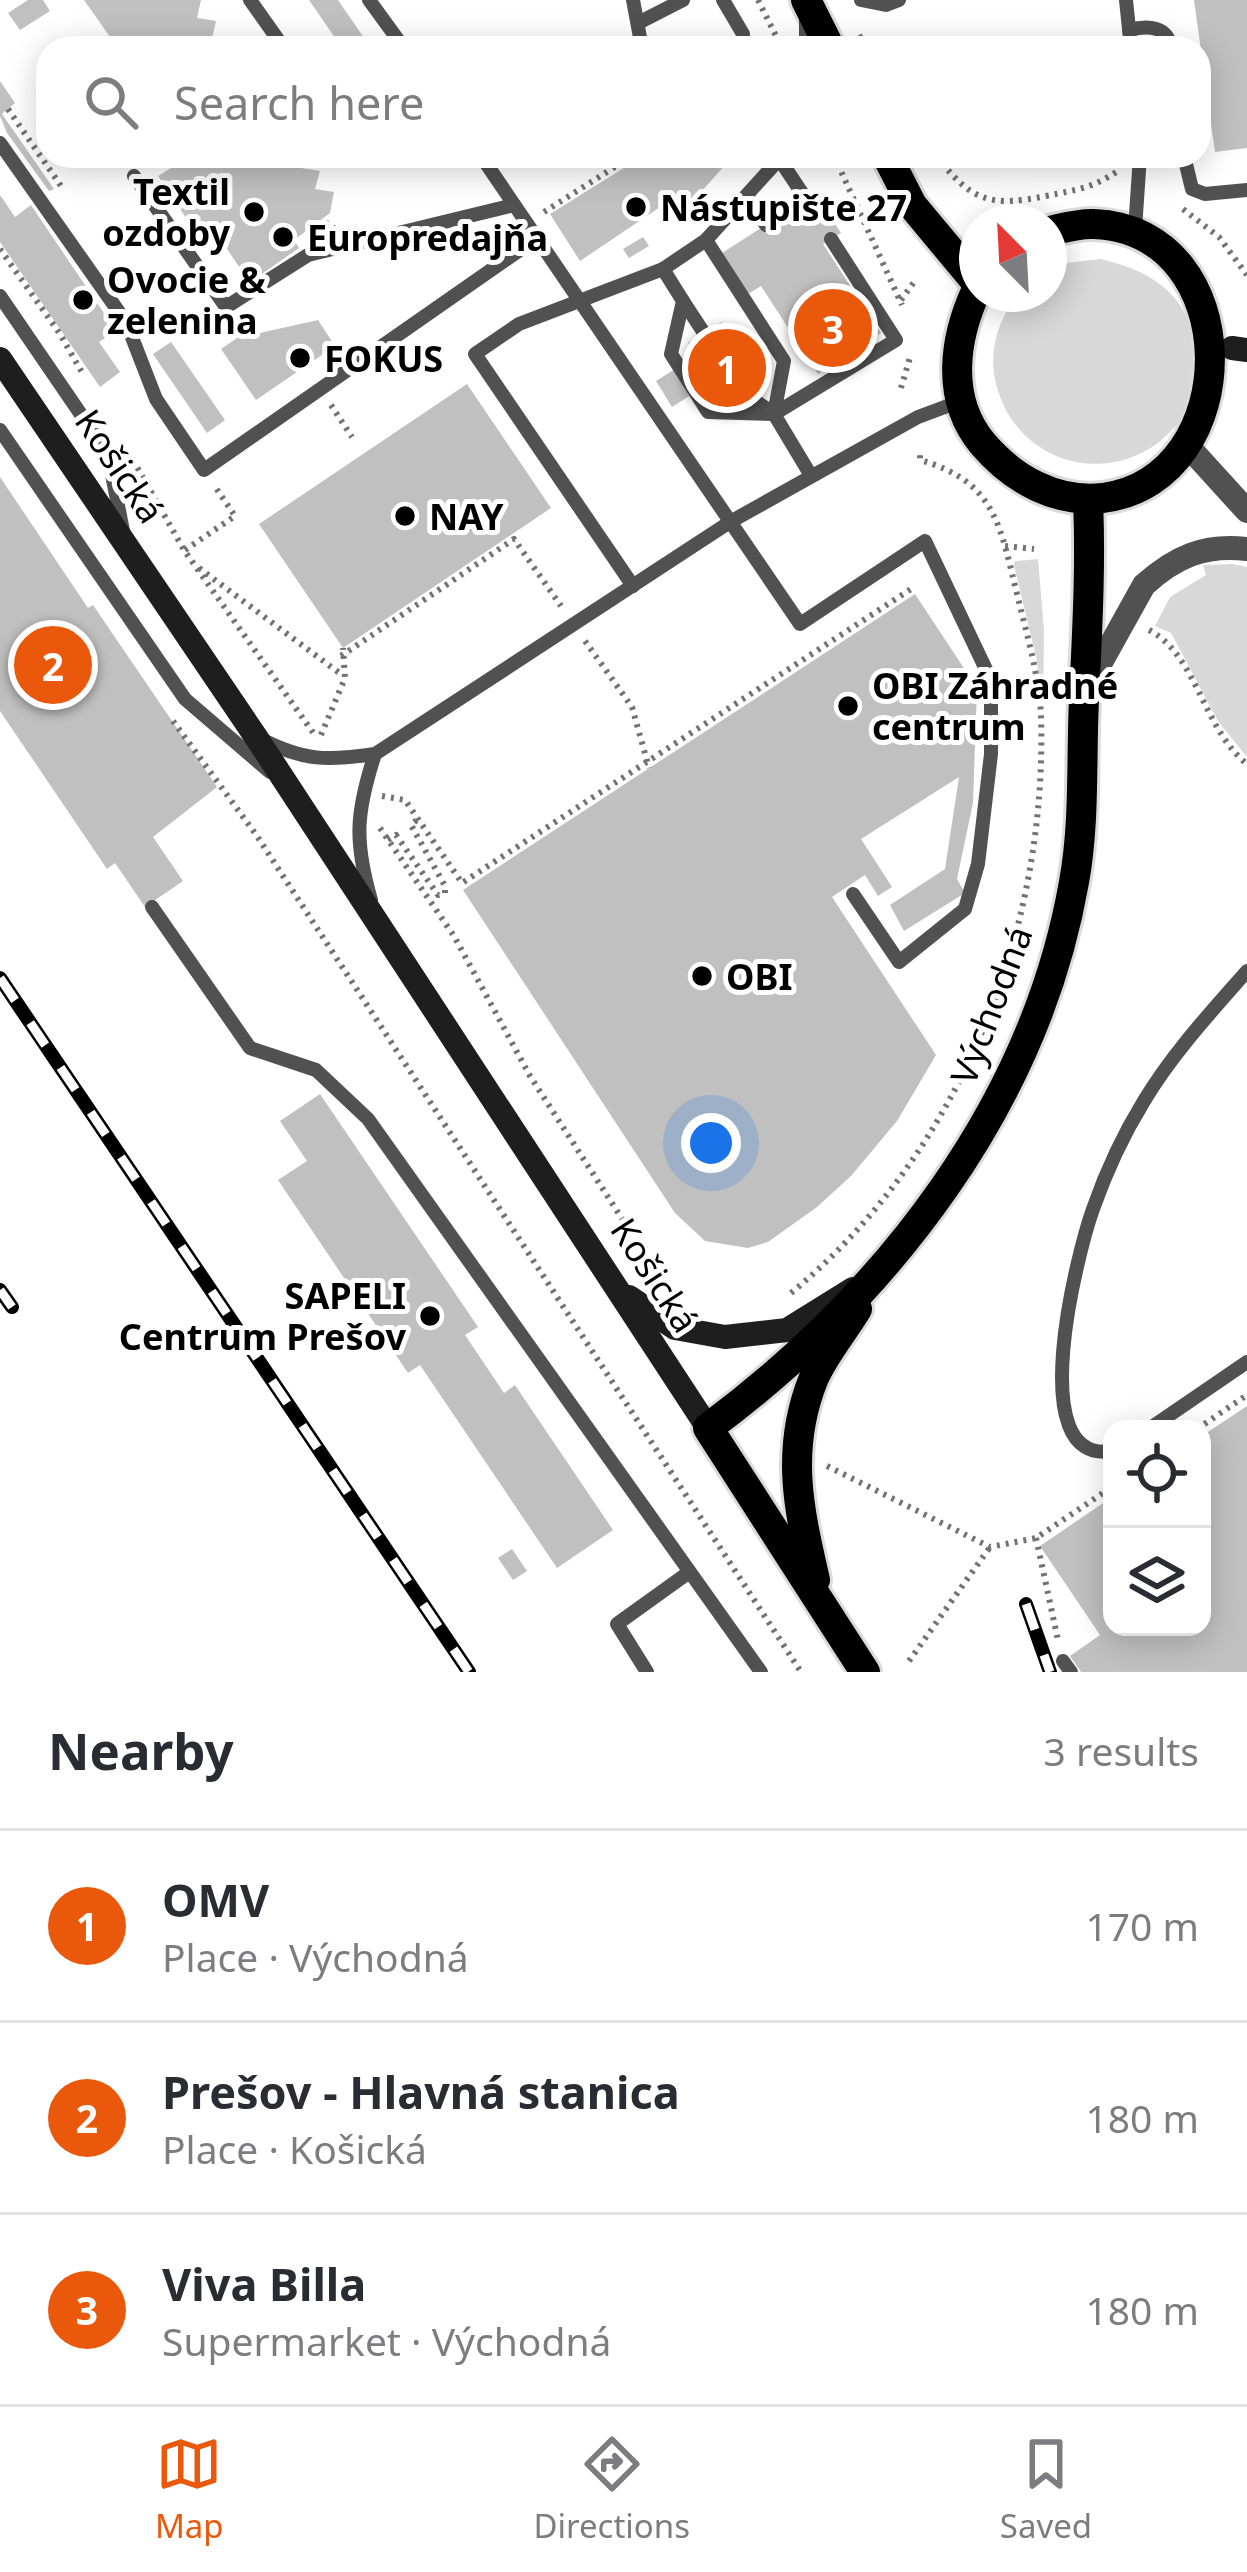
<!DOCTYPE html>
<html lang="en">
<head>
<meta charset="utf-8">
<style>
	:root { --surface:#fff; --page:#f7f7f7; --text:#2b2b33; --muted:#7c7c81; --line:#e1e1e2; --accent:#ea580c }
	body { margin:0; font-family:"Noto Sans",sans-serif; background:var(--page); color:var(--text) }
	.controls { position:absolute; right:36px; bottom:36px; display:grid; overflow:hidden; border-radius:24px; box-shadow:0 6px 30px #0003 }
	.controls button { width:108px; height:108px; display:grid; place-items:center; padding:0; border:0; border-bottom:3px solid var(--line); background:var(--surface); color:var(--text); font:60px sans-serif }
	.compass { position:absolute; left:959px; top:204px; width:108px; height:108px; border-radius:50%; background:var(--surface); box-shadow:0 6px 30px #0003; rotate:336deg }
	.you { position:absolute; left:711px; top:1143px; width:42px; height:42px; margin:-30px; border:9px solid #fff; border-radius:50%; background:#1a73e8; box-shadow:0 0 0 18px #1a73e833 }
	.badge { display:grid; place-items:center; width:78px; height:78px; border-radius:50%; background:var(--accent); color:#fff; font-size:39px; font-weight:700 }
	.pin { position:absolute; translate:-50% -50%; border:6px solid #fff; box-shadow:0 3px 12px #0006 }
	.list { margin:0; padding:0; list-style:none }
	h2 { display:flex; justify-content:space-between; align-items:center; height:156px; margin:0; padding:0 48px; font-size:51px }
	h2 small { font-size:39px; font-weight:400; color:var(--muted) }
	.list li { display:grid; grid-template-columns:78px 1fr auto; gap:36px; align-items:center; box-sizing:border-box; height:192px; padding:0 48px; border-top:3px solid var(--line) }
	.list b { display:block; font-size:45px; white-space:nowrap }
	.list p { margin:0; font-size:39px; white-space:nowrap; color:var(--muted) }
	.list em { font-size:39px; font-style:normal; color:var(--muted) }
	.icon { flex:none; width:66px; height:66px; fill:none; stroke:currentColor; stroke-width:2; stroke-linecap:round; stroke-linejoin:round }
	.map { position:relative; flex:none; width:1247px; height:1672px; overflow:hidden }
	.search { position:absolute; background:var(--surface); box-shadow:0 6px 30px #0003; left:36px; right:36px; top:36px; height:132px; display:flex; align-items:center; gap:30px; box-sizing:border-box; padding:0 42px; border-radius:36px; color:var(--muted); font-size:45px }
	.sheet { height:732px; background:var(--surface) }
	nav { display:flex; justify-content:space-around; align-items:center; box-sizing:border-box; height:168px; border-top:3px solid var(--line); background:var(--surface); font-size:33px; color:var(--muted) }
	nav a { display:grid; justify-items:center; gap:6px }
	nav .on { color:var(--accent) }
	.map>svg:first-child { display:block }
	.green { fill:#d8d8d8 }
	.building { fill:#c0c0c0 }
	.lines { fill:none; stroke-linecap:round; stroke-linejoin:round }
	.primary-casing { stroke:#dbdbdb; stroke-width:36 }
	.path { stroke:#737373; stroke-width:6; stroke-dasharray:3 6; stroke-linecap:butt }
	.lane { stroke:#515151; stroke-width:14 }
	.street { stroke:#515151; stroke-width:24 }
	.secondary { stroke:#1e1e1e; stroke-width:24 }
	.primary { stroke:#000; stroke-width:30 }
	.rail-casing { stroke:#000; stroke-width:14 }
	.rail { stroke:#fff; stroke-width:9; stroke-dasharray:27; stroke-linecap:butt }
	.poi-dot { fill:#000; stroke:#fff; stroke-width:4.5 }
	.labels { text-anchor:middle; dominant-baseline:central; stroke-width:10; stroke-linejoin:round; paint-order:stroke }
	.poi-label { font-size:36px; font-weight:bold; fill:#000; stroke:#fff; text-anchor:start }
	.street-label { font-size:36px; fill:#000; stroke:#fff }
</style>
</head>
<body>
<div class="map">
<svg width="1247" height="1672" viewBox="0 0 1247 1672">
	<rect width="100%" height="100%" fill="#fff"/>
	<g class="green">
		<path d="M1100,259C1145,269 1180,288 1194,335C1198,346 1194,359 1193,371C1191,382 1192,398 1188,408C1182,421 1169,434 1158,443C1095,489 1010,455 995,379C989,350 999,315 1020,294H1049V272L1067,263Z"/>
		<path d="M1038,559L1044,630L1043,705L1037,661L1014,565L1015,561Z"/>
		<path d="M1232,564L1247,567V757L1218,721L1171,633L1155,626L1170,597L1206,575L1203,565Z"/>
	</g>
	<g class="building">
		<path d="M28,0H43L50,11L20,30L8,13Z"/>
		<path d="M84,0H201L197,18L216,21L212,39L231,41L230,48H111L115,44Z"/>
		<path d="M309,0H338L371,48H342Z"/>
		<path d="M1194,0H1247V148L1215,152Z"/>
		<path d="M0,81L15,103L2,114L54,189L49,191L7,133L0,116Z"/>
		<path d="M162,156H303L301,168L320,171L315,189L334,192L330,213L294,240L299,248L256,278L251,270L244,274L214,230L201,240L158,176L171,168Z"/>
		<path d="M643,156H733L686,209L678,195L580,261L550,214Z"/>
		<path d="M815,193L841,233L823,244L881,333L818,374L761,286L745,296L719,255Z"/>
		<path d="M0,195L15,217L31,205L116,331L99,342L120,372L100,387L0,242Z"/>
		<path d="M643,237L649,246L629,258L623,249Z"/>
		<path d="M318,320L335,346L256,400L221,349L237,338Z"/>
		<path d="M721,322L758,380L725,401L713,381L672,407L656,381L696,356L688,343Z"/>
		<path d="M171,342L225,420L207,433L153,354Z"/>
		<path d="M467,384L551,508L343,648L259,524Z"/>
		<path d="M0,477L88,608L93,605L217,787L153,837L183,881L145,907L115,863L107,869L0,711Z"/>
		<path d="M915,594L977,688L973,803L957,879L965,893L904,931L890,905L945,869L959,777L861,839L892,887L878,896L865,875L832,897L936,1055L897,1121L851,1176L817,1207L768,1242L748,1248L705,1241L675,1213L463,890Z"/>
		<path d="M320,1094L478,1327L465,1335L504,1393L515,1385L613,1530L557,1568L420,1365L408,1373L278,1180L307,1161L280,1121Z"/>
		<path d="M1247,1406V1672H1081L1070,1656L1100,1635L1040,1546L1112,1497V1627H1202V1436Z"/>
		<path d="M512,1549L527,1571L513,1580L498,1558Z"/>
	</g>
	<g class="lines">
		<g class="primary-casing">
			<g id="primary">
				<path d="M806,0L830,48"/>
				<path d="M887,156L912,205L977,283"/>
				<path d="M977,289C954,338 945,399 983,444C1014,480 1056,503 1103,498C1247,479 1247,230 1094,224C1080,223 1063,228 1049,231"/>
				<path d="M815,1580C799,1510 785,1451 813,1380C823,1356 843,1332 857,1309"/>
				<path d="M865,1672L708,1428C887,1295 1035,1105 1074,882C1085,822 1081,760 1084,700C1087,633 1091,567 1088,500"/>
			</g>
		</g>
		<g class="path">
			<path d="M758,0L782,48"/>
			<path d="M859,35L867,48"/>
			<path d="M8,109L61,186"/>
			<path d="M1199,127L1212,126"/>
			<path d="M834,156L902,305"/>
			<path d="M937,156C971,202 991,207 1046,196C1079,189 1090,189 1118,171"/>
			<path d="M1183,209L1219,237L1247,275"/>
			<path d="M544,212L632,156"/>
			<path d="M320,234L322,220L334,228"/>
			<path d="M0,249L60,334L84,376"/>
			<path d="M901,300L914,282"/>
			<path d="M901,388L911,354"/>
			<path d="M331,405L352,437"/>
			<path d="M133,460L184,550L314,734"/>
			<path d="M1005,546L1034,549"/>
			<path d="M185,550L235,516L216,488"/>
			<path d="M199,568L342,675"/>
			<path d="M1149,630C1197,655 1203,729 1247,764"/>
			<path d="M585,641L632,707L649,768"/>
			<path d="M341,656L514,539L561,606"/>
			<path d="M173,721L257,836L801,1672"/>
			<path d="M321,735L345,678L343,648"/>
			<path d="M382,796L405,800L462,883L911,589"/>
			<path d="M380,828L454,936L530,1076L668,1290"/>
			<path d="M388,840L396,835L438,895L445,893V886L411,825L418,819"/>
			<path d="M791,1293C960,1154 1048,929 1041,715C1039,676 1027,635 1018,598C1000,527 997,482 920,460V452"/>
			<path d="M1197,1429L1247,1395"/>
			<path d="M827,1466L990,1547L1036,1538L1112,1487"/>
			<path d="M1036,1538L1058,1640"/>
			<path d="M909,1661L990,1547"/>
		</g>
		<g class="lane">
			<path d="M250,0L284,48"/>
			<path d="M369,0L404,48"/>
			<path d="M633,0L642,48"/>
			<path d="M723,0L743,34"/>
			<path d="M861,0L886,5L899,0"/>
			<path d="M1126,0L1131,48"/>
			<path d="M638,23L683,0"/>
			<path d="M1129,30C1148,25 1168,26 1171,48"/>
			<path d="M806,48V17"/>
			<path d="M0,143L126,322L156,399L204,470L537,238"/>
			<path d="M393,156L408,161L495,156"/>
			<path d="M481,156L800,624L925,541L991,680V754L978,864L965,909L899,962L853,894"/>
			<path d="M1184,156L1192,189L1205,194L1247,190"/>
			<path d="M780,160L806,199"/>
			<path d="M134,176L226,307L308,255L514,205"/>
			<path d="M747,197L766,225"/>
			<path d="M1135,229L1140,156"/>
			<path d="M706,240L784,361L774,414L810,474"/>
			<path d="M663,269L683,301L671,354L708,412L774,414L896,340L831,239"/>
			<path d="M0,296L108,454L123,531"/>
			<path d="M683,301L704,333"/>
			<path d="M741,391L774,414"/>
			<path d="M0,430L185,699L270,772"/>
			<path d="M633,586L475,354L519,324L663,269L706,240L782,156"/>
			<path d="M261,739C304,761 327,761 375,754L730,522L918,417L961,401"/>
			<path d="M371,900C354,841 356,812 375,754"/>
			<path d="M152,907L250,1048L316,1070L368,1119L761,1672"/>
			<path d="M1149,1429L1247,1362"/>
			<path d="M1112,1451C1022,1466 1078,1251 1093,1209C1106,1172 1123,1135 1144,1101C1172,1054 1211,1012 1247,971"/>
			<path d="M1063,1661L1071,1672"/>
			<path d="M647,1672L617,1624L688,1573"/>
		</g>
		<g class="street">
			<path d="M1196,455L1247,511"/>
			<path d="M1085,691L1144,585C1175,557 1204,544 1247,549"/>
		</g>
		<g class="secondary">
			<path d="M1232,348L1247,350"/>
			<path d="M0,359L256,737L708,1428"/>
			<path d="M629,1297L675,1328L725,1337L787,1330L853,1289"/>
		</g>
		<use href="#primary" class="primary"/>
		<g class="rail-casing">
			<g id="rail">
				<path d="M0,978L469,1672"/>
				<path d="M0,1290L12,1307"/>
				<path d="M1026,1604L1050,1672"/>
			</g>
		</g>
		<use href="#rail" class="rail"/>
	</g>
	<g class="poi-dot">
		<circle cx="636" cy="207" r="12"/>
		<circle cx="254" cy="212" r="12"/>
		<circle cx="283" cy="237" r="12"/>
		<circle cx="83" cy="300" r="12"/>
		<circle cx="300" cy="358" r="12"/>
		<circle cx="405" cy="516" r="12"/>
		<circle cx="848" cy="706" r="12"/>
		<circle cx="702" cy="976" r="12"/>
		<circle cx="430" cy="1316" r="12"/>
	</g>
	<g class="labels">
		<g class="poi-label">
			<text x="230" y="191" text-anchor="end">Textil<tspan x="230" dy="41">ozdoby</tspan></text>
			<text x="660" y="207">Nástupište 27</text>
			<text x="307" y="237">Europredajňa</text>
			<text x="107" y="279">Ovocie &amp;<tspan x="107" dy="41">zelenina</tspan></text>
			<text x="324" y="358">FOKUS</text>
			<text x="429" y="516">NAY</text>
			<text x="872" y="685">OBI Záhradné<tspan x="872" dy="41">centrum</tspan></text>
			<text x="726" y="976">OBI</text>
			<text x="406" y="1295" text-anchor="end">SAPELI<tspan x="406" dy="41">Centrum Prešov</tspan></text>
		</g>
		<g class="street-label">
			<text transform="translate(120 466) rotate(56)">Košická</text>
			<text transform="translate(991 1005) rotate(-69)">Východná</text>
			<text transform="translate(655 1275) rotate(57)">Košická</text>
		</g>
	</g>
</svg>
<div class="controls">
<button><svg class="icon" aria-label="locate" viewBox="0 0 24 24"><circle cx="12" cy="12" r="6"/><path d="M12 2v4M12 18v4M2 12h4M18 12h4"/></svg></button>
<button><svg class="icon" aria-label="layers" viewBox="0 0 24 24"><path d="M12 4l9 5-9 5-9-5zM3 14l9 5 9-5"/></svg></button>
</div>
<svg class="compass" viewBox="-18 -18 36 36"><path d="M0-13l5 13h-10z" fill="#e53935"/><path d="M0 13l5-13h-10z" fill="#7c7c81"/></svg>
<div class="you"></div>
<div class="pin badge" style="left:727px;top:368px">1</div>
<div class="pin badge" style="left:53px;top:665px">2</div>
<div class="pin badge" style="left:833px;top:328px">3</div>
<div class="search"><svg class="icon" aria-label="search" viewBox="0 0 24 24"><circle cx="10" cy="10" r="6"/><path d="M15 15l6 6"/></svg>Search here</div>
</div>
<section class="sheet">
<h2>Nearby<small>3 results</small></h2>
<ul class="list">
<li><span class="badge">1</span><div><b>OMV</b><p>Place · Východná</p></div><em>170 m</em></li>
<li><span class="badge">2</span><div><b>Prešov - Hlavná stanica</b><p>Place · Košická</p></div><em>180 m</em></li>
<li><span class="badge">3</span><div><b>Viva Billa</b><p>Supermarket · Východná</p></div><em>180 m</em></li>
</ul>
</section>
<nav>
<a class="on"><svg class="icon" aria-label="map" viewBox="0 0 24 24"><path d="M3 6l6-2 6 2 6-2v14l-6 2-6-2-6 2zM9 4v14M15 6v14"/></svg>Map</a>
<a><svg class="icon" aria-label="directions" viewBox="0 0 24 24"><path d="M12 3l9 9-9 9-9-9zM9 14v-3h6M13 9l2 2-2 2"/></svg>Directions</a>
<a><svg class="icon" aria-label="saved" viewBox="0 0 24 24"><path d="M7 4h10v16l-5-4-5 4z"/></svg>Saved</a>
</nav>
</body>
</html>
